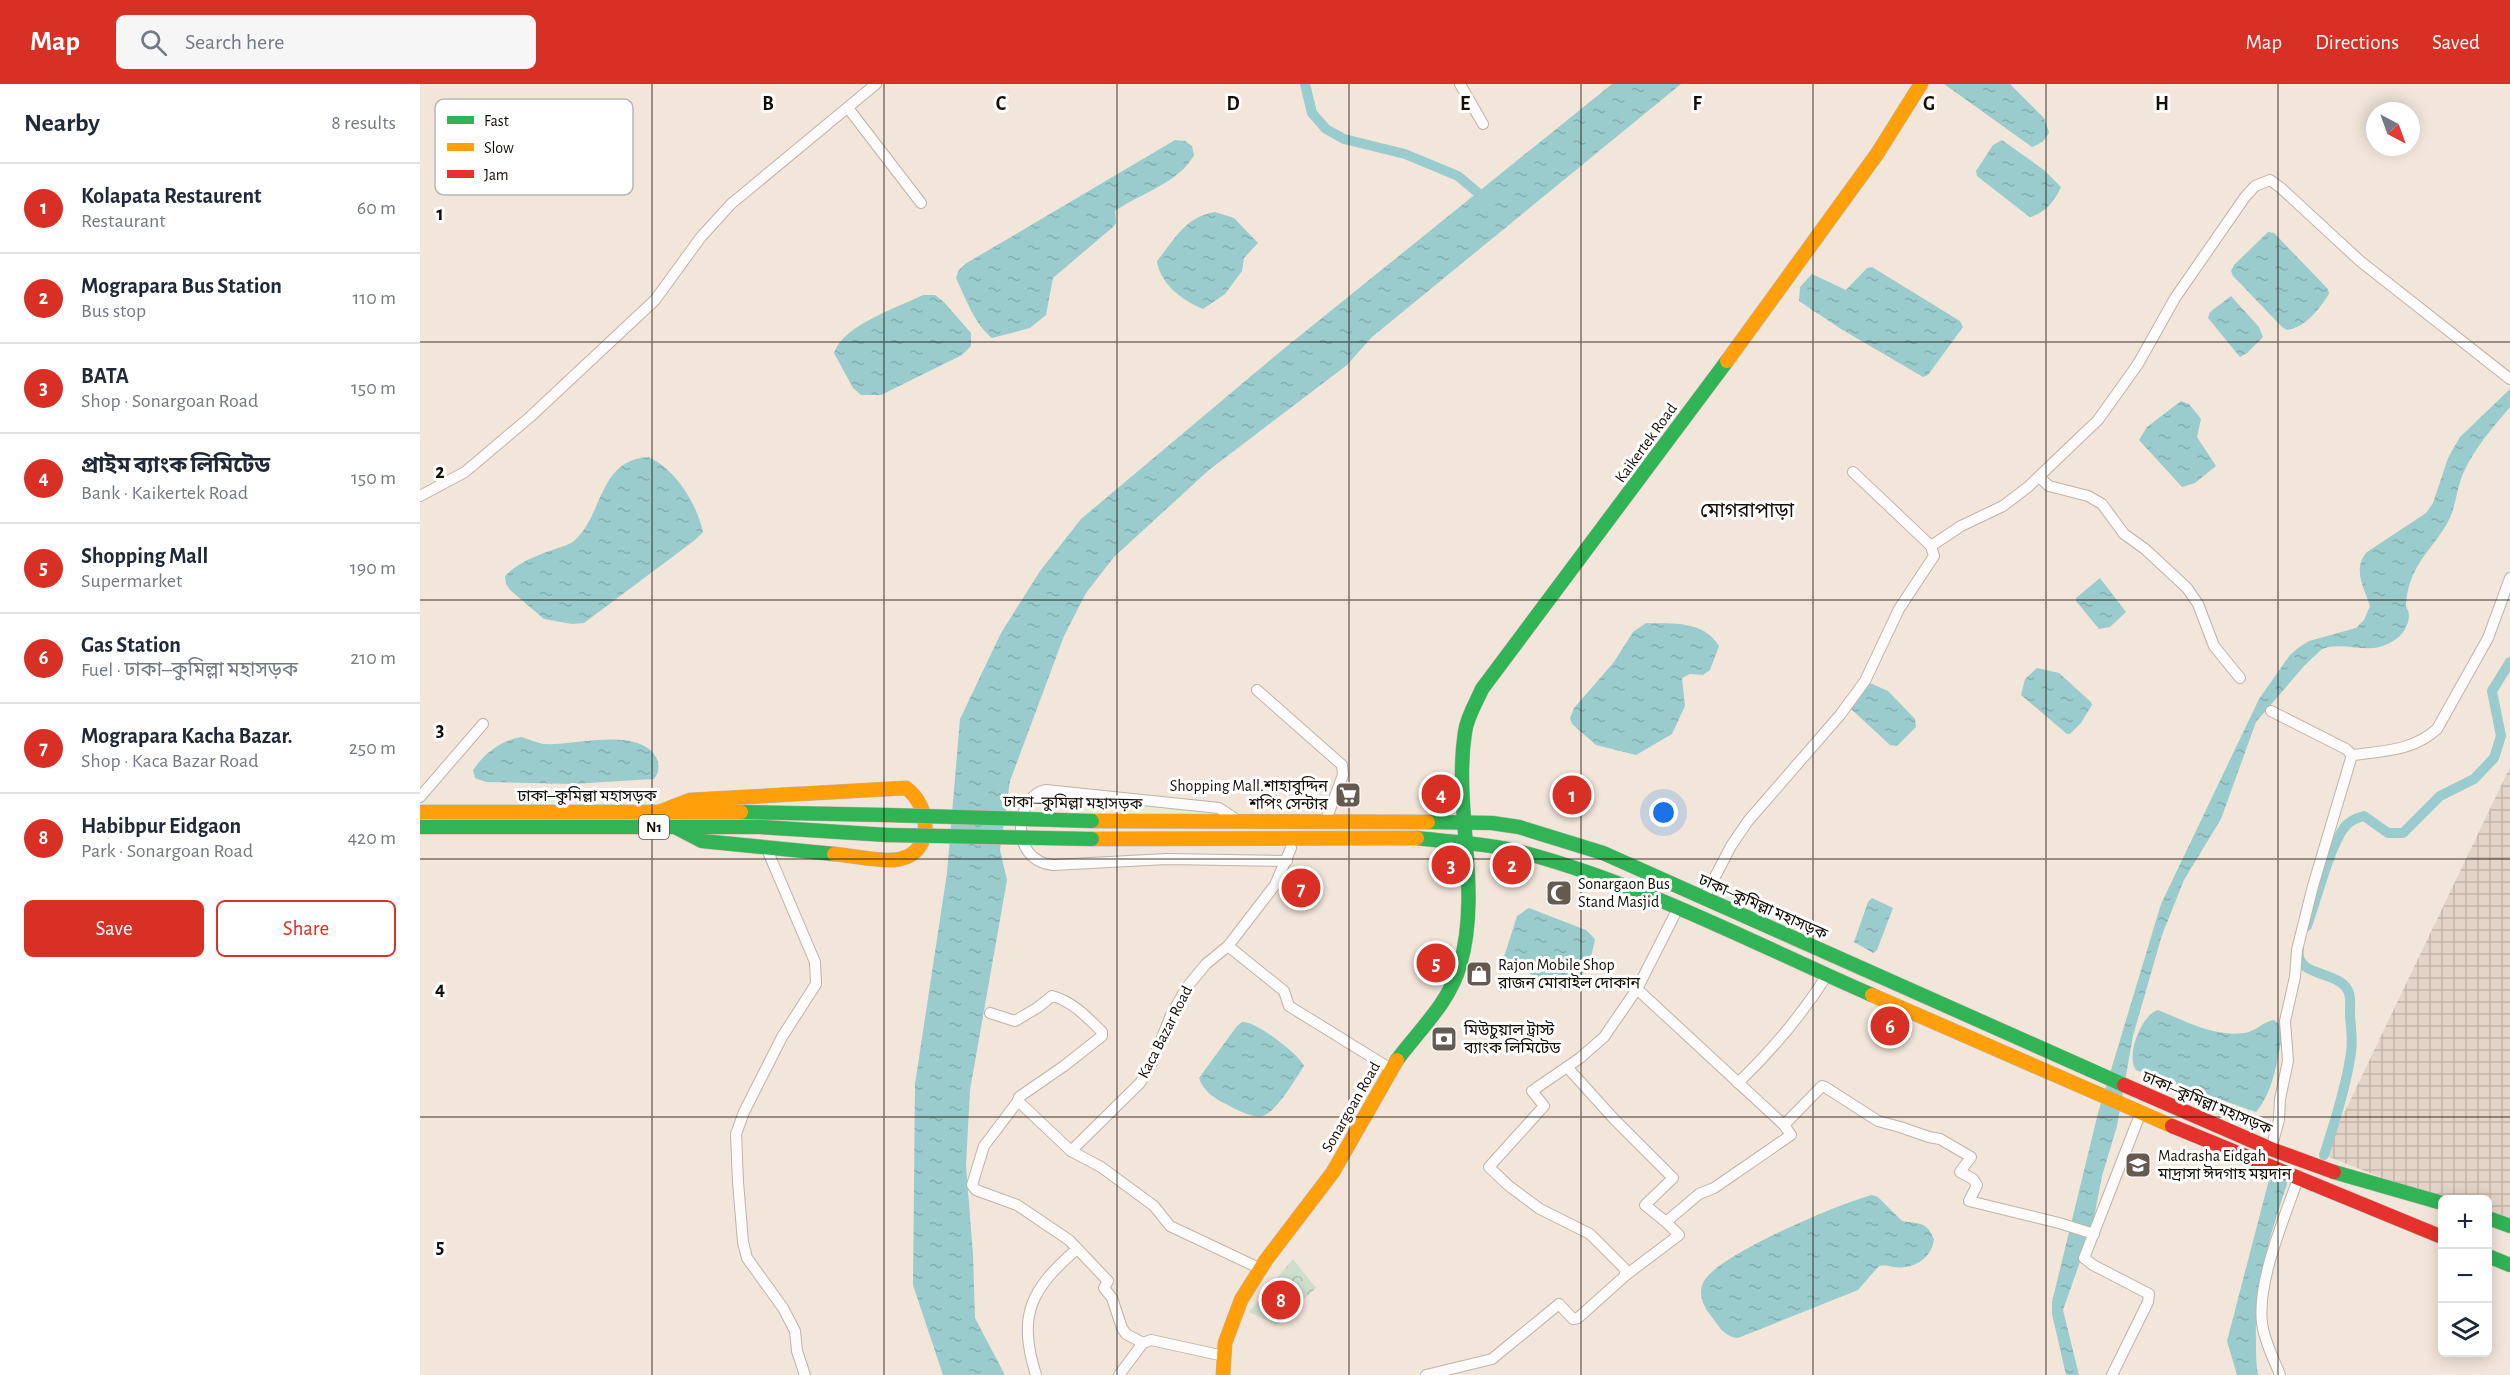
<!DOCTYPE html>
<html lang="en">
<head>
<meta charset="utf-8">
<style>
	:root { --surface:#fff; --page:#f6f6f7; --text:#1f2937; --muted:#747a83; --line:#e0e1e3; --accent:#d93025 }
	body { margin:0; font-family:"Alegreya Sans","Noto Sans Bengali",sans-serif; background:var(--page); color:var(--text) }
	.controls { position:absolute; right:18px; bottom:18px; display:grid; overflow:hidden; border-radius:9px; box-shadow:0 3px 15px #0003 }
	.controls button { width:54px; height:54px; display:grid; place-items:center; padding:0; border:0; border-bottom:2px solid var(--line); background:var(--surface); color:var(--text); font:30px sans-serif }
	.compass { position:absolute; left:1946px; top:18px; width:54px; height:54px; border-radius:50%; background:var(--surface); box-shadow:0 3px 15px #0003; rotate:139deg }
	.you { position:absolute; left:1244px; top:729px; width:21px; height:21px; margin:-15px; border:4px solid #fff; border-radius:50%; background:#1a73e8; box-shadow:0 0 0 9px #1a73e833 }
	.badge { display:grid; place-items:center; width:39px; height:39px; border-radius:50%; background:var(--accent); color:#fff; font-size:20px; font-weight:700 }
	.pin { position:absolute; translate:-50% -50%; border:3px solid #fff; box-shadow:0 2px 6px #0006 }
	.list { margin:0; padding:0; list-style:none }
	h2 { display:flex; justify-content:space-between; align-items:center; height:78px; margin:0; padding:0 24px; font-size:26px }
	h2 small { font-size:20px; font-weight:400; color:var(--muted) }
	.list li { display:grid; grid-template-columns:39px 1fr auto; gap:18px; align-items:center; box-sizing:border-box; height:90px; padding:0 24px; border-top:2px solid var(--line) }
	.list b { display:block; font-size:22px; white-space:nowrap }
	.list p { margin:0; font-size:20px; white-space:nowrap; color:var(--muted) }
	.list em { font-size:20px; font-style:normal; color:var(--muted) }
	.actions { display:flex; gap:12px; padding:18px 24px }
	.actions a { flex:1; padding:14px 0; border:2px solid var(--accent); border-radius:9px; text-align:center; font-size:21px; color:var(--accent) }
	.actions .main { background:var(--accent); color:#fff }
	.icon { flex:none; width:33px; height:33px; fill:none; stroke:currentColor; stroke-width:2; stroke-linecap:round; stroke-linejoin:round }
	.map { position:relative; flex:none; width:2090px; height:1291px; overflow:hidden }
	header { display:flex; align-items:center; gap:36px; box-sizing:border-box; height:84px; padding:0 30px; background:var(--accent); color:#fff }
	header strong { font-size:28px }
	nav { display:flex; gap:33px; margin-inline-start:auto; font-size:21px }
	.search { width:420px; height:54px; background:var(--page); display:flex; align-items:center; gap:15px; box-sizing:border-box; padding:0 21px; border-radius:9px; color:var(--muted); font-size:22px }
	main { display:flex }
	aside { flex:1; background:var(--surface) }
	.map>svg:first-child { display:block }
	.industrial { fill:url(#industrial-grid) }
	.park { fill:url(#park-crowns) }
	.water { fill:url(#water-ripples) }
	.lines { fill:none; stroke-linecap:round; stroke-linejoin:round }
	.canal { stroke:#9acccd; stroke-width:10 }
	.street-casing { stroke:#beb3aa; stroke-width:12 }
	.fast-casing { stroke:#beb3aa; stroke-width:15 }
	.slow-casing { stroke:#beb3aa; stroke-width:15 }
	.jam-casing { stroke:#beb3aa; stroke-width:15 }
	.street { stroke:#fdfbf9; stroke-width:10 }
	.fast { stroke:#30b455; stroke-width:14 }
	.slow { stroke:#ff9f0a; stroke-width:14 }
	.jam { stroke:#e5322d; stroke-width:14 }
	.fast-bridge-casing { stroke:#beb3aa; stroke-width:15; stroke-linecap:butt }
	.fast-bridge { stroke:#30b455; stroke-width:14 }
	.grid { fill:none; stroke:#170e05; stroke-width:1.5; stroke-opacity:0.55 }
	.labels { text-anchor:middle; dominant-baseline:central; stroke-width:6; stroke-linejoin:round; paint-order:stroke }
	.shield { fill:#fff; stroke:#5d5650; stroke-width:1.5 }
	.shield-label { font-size:15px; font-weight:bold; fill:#170e05 }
	.street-label { font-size:16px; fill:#170e05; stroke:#fff }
	.poi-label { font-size:16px; fill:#170e05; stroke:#fff; text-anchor:start }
	.quarter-label { font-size:20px; fill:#170e05; stroke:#fff }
	.key { fill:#fff; stroke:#b9b7b4; stroke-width:1.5 }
	.key-label { font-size:16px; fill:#170e05 }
	.grid-label { font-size:20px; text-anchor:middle; font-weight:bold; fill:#170e05; stroke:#fff; stroke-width:6; stroke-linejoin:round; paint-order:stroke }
</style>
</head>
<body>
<header>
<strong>Map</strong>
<div class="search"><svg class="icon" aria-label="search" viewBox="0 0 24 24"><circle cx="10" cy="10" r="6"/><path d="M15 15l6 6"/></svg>Search here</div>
<nav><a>Map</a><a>Directions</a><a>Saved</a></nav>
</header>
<main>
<aside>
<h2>Nearby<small>8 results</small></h2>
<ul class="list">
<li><span class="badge">1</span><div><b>Kolapata Restaurent</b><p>Restaurant</p></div><em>60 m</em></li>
<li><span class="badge">2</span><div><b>Mograpara Bus Station</b><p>Bus stop</p></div><em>110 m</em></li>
<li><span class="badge">3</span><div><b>BATA</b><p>Shop · Sonargoan Road</p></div><em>150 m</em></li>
<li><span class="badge">4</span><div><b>প্রাইম ব্যাংক লিমিটেড</b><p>Bank · Kaikertek Road</p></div><em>150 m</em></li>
<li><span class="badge">5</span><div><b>Shopping Mall</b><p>Supermarket</p></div><em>190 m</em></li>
<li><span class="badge">6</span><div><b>Gas Station</b><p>Fuel · ঢাকা–কুমিল্লা মহাসড়ক</p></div><em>210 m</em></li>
<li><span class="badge">7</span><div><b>Mograpara Kacha Bazar.</b><p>Shop · Kaca Bazar Road</p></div><em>250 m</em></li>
<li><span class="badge">8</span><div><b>Habibpur Eidgaon</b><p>Park · Sonargoan Road</p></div><em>420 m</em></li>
</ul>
<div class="actions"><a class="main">Save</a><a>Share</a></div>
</aside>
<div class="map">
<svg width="2090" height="1291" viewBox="0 0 2090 1291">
	<defs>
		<pattern id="industrial-grid" width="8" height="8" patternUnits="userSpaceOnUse" patternTransform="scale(1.5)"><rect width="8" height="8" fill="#e4d3c7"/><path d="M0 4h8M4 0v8" fill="none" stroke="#c3b4a9"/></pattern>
		<pattern id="park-crowns" width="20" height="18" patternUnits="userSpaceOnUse" patternTransform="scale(1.5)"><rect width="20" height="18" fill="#cddecd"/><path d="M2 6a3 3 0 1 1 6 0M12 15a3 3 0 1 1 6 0" fill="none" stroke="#afbdaf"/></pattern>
		<pattern id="water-ripples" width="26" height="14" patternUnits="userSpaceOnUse" patternTransform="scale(1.5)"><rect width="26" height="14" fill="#9acccd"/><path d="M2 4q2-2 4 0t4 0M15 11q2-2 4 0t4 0" fill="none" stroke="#84aeaf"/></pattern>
	</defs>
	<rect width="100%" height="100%" fill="#f2e6da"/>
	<path class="industrial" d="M2090,683V1143L2068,1135V1116L2022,1117L1904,1071Z"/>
	<path class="park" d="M873,1175L896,1204L856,1241L829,1228Z"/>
	<g class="water">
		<path d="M1192,0H1261L952,253L927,281L789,386L694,473L666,509L644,552L590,697L580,766L587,796L550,1006L546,1081L553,1171L555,1234L585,1291H523L493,1201L495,1000L527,789L540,635L581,549L620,487L661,435L861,267Z"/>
		<path d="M1524,0H1590L1624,34L1629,48C1626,56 1620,60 1612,63Z"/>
		<path d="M755,56L765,57L772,62L774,71C759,99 721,109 695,127L696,139L693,143L633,194L626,231L610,244L572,254C554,239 546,215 536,194L538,187L545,180Z"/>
		<path d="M1582,56L1624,86L1641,103C1635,117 1625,129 1610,133L1607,131L1557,92L1556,87L1573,61Z"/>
		<path d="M795,128L814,134L838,159L824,174L822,187L805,210L783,225C763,217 740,200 737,177C755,155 765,133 795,128Z"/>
		<path d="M1848,148L1854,149L1908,205L1909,210C1899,225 1886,243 1867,246L1862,243L1813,192L1811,187L1814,181Z"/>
		<path d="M1452,183L1540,237L1543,243L1508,291L1503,293L1421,245L1379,217L1380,203L1392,190L1426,206L1447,184Z"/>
		<path d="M503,211H515L524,218L551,249V262L542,271L461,311H441L433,304L414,269C423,241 477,224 503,211Z"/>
		<path d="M1811,212L1839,243L1843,253L1827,269L1820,273L1788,234L1790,228Z"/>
		<path d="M2090,305V323C2072,345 2054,364 2043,390C2037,404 2036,420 2030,434C2020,455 2002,470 1993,491C1989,500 1986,512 1986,522C1987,525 1989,528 1989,531C1989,542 1982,552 1973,557C1949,573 1925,556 1902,565L1884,582L1836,638L1801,735L1764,796L1742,851L1713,952L1697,1042L1682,1092L1672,1144L1643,1226L1659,1291H1646L1632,1230V1218L1678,1029L1741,820L1839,615L1870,571L1878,564L1889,557L1936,544L1944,536L1950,522C1944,503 1932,485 1947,468L2006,429L2013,419L2028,374L2040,353Z"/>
		<path d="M1761,317L1769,320L1781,335L1777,353L1796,382L1775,399L1762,403L1719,356L1727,343Z"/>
		<path d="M228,373C255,384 277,420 283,448L275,456L164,539L152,540L124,535L90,506L86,500L85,492C100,477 118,471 138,464C144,462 151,460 155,456C184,429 178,377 228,373Z"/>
		<path d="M1680,494L1706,528L1690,543L1679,545L1656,517V514Z"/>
		<path d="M1226,539C1253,540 1283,536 1299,562L1290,586L1283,591L1270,590L1262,594L1265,622L1252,650L1216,671L1176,661L1152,640L1150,634L1154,624L1194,578L1213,548Z"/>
		<path d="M1617,584L1639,589L1671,618L1672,621L1661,639L1650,650H1647L1601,611L1605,595Z"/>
		<path d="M1450,599L1468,607L1495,635L1496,643L1477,662L1470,661L1431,625L1430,623Z"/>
		<path d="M101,653C109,655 117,659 124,660C153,662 218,642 236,673C240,680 239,689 234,695L152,700L66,698L55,694L53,686C65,669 80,657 101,653Z"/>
		<path d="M1452,814L1473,824L1457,866L1453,869L1434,858L1448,818Z"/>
		<path d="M1109,824L1166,846L1175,855C1172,873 1163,900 1144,907L1083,876L1097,832Z"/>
		<path d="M1738,926C1766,937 1793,953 1824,949C1835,948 1842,938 1854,936L1864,945C1857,973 1855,1006 1836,1028L1716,986C1705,972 1722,930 1738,926Z"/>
		<path d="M822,938C836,937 879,970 884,982C876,994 856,1029 842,1032C831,1034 815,1025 806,1020C794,1014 783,1007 779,994L817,942Z"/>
		<path d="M1851,1088L1868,1097C1850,1152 1834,1199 1836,1259C1836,1270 1836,1281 1838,1291H1817L1807,1257Z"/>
		<path d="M1452,1111L1458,1113L1482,1137C1498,1140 1508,1137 1514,1156C1511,1175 1493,1186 1473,1183C1468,1182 1465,1181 1459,1182L1438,1206L1318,1254C1303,1253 1297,1239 1288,1228C1282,1219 1278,1207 1284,1197C1298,1171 1420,1119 1452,1111Z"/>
	</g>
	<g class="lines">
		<g class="canal">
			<path d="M885,0L892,29L906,45L924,55L985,70L1038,92L1069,118"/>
			<path d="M1887,842C1896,817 1910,762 1924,744C1929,737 1936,734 1944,732L1968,749H1983L2020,712L2054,695L2074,674L2081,652L2072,607L2090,578"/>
			<path d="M1879,865C1874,895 1921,885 1929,909C1931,916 1930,925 1930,932C1931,944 1933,957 1931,969C1926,1003 1915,1038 1904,1071"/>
		</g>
		<g class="street-casing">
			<g id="street">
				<path d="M1040,0L1063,40"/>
				<path d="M428,24L501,119"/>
				<path d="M1619,393L1629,402L1668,412L1682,420L1704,450L1725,465L1767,504L1778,520L1794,562L1820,594"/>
				<path d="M0,412L45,388L110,333L235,216L281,153L311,120L456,0"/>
				<path d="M1511,462L1541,442L1583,422L1608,403L1678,336L1718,280L1755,214L1825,113L1835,102L1850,96L1861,104L1940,177L2090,295"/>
				<path d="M837,606L922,681L923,691L906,736"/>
				<path d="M1851,627L1926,665L1932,671L1893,802L1877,866L1875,893L1865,937L1868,977L1860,1015L1859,1036L1851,1065"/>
				<path d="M1932,671C1963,667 1993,667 2017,645L2068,554L2090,494"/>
				<path d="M0,713L63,640"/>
				<path d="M814,734L799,724L626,706C596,711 587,776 633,781L747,775L867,777"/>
				<path d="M346,763L395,878L396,900L362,953L324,1028L316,1050L318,1098L323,1158L327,1174L363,1224L375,1247L377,1267L385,1291"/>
				<path d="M1284,814L1311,762L1328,737L1420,631L1445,597L1479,525L1514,472L1511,462L1433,388"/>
				<path d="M808,862L864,907L869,922L971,985"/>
				<path d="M570,929L595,937L617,924L632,912C652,917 667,933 682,948V952L644,982L599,1013L598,1017L651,1067L681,1083L734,1122L750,1142L841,1185"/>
				<path d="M1147,983L1194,1035L1253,1094L1225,1121L1246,1138"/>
				<path d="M1318,999C1352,966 1382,931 1407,891"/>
				<path d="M598,1017L564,1062L552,1101L556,1106L597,1121L649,1156L688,1197L684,1204L692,1214L702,1244L706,1250L723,1259L699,1291"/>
				<path d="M1364,1041L1402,1002L1405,1003L1458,1037L1480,1043L1509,1053L1520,1055L1551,1073L1540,1088L1553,1095L1557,1101L1549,1117L1639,1139L1674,1150"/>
				<path d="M651,1067L720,999L732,979L751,931L767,903L786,880L808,862L855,801L871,764"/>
				<path d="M1206,1191L1259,1151L1246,1138L1279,1110L1294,1104L1371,1051L1364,1041L1217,905"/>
				<path d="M723,1259L731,1256L804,1272"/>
				<path d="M616,1291C597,1230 611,1205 657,1165"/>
				<path d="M1006,1291L1072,1275L1139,1220L1153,1235L1158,1234L1206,1191L1204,1184L1170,1150L1120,1125L1089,1102L1069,1083L1124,1022L1112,1007L1160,974L1184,953L1217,905L1254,832"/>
				<path d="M1692,1291L1728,1218L1729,1210L1673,1181L1664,1174L1721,1028"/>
				<path d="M1860,1291C1854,1275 1844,1257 1842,1239C1837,1196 1865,1133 1879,1092"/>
			</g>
		</g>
		<g class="fast-casing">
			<g id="fast">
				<path d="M321,728L466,731"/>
				<path d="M1008,738L1072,739L1099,743L1183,769L1704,1001"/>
				<path d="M0,743H340L467,751"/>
				<path d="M255,743L282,757L414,770"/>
				<path d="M997,754C1030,758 1065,759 1097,767C1221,799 1335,860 1452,911"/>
				<path d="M977,976C1000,945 1029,919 1040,881C1062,804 1033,725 1045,648C1047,633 1056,619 1062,605L1307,277"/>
				<path d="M1914,1088L2022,1119"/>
				<path d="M2068,1134L2090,1142"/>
				<path d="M2068,1172L2090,1181"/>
			</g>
		</g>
		<g class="slow-casing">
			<g id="slow">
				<path d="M1307,277L1457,70L1501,0"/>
				<path d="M0,728H321"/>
				<path d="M239,728L270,716L486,704C511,722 514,768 480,775C467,779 429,771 414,770"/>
				<path d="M672,737L1008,738"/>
				<path d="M672,755L997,754"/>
				<path d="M1452,911L1752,1042"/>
				<path d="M803,1291L805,1259L821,1216L846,1176L913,1088L977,976"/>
			</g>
		</g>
		<g class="jam-casing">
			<g id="jam">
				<path d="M1704,1001L1851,1065L1914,1088"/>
				<path d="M1752,1042L2022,1153"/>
			</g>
		</g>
		<use href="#street" class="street"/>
		<use href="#fast" class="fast"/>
		<use href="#slow" class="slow"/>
		<use href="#jam" class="jam"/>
		<g class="fast-bridge-casing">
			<g id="fast-bridge">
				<path d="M466,731L672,737"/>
				<path d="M467,751L672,755"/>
			</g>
		</g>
		<use href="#fast-bridge" class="fast-bridge"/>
	</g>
	<path class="grid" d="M232,0V1291M464,0V1291M697,0V1291M929,0V1291M1161,0V1291M1393,0V1291M1626,0V1291M1858,0V1291M0,258H2090M0,516H2090M0,775H2090M0,1033H2090"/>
	<defs>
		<g id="supermarket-square" transform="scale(1.35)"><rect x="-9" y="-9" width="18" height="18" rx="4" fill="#645a50" stroke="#fff"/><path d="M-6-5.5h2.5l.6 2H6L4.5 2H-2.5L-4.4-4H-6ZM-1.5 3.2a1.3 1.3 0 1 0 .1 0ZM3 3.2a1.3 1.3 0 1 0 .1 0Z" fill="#fff"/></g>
		<g id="mosque-square" transform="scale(1.35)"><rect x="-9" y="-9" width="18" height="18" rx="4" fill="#645a50" stroke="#fff"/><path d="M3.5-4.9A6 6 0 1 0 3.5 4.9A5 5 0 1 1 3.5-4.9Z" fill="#fff"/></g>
		<g id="shop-square" transform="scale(1.35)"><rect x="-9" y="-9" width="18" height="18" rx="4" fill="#645a50" stroke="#fff"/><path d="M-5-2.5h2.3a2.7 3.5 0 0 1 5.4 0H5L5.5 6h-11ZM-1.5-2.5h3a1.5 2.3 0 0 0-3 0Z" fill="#fff"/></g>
		<g id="bank-square" transform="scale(1.35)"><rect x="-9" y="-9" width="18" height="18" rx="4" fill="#645a50" stroke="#fff"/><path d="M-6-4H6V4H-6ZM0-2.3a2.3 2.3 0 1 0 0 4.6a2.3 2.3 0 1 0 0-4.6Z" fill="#fff"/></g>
		<g id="school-square" transform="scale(1.35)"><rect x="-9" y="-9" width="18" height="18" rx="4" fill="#645a50" stroke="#fff"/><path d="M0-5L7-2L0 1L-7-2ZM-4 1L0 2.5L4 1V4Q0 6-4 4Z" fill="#fff"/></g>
	</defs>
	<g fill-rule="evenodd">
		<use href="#supermarket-square" x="928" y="711"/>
		<use href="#mosque-square" x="1139" y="809"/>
		<use href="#shop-square" x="1059" y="890"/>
		<use href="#bank-square" x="1024" y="955"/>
		<use href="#school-square" x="1718" y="1081"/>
	</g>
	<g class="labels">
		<rect class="shield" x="219" y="731" width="30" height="24" rx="4.5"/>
		<g class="shield-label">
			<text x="234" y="743">N1</text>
		</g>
		<g class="street-label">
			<text transform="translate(1226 359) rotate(-54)">Kaikertek Road</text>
			<text x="167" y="712">ঢাকা–কুমিল্লা মহাসড়ক</text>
			<text transform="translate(653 719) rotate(1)">ঢাকা–কুমিল্লা মহাসড়ক</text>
			<text transform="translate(1343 823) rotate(24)">ঢাকা–কুমিল্লা মহাসড়ক</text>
			<text transform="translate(745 948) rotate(-63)">Kaca Bazar Road</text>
			<text transform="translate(1787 1019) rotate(23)">ঢাকা–কুমিল্লা মহাসড়ক</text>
			<text transform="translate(931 1023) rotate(-60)">Sonargoan Road</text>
		</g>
		<g class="poi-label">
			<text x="908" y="702" text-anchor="end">Shopping Mall.শাহাবুদ্দিন<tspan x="908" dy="18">শপিং সেন্টার</tspan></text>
			<text x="1158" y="800">Sonargaon Bus<tspan x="1158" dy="18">Stand Masjid</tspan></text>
			<text x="1078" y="881">Rajon Mobile Shop<tspan x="1078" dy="18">রাজন মোবাইল দোকান</tspan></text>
			<text x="1044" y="946">মিউচুয়াল ট্রাস্ট<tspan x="1044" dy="18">ব্যাংক লিমিটেড</tspan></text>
			<text x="1738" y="1072">Madrasha Eidgah<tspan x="1738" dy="18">মাদ্রাসা ঈদগাহ ময়দান</tspan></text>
		</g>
		<g class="quarter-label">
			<text x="1327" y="427">মোগরাপাড়া</text>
		</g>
	</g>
	<rect x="15" y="15" width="198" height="96" rx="9" class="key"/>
	<rect x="27" y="32" width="27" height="8" fill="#30b455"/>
	<rect x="27" y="59" width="27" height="8" fill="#ff9f0a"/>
	<rect x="27" y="86" width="27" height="8" fill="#e5322d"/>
	<g class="key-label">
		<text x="64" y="42">Fast</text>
		<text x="64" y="69">Slow</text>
		<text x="64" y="96">Jam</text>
	</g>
	<g class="grid-label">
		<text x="348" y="26">B</text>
		<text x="581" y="26">C</text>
		<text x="813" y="26">D</text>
		<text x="1045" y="26">E</text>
		<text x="1277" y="26">F</text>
		<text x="1509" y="26">G</text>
		<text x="1742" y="26">H</text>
		<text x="20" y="136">1</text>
		<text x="20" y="394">2</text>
		<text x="20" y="652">3</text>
		<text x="20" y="911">4</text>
		<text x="20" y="1169">5</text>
	</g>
</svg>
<div class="controls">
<button>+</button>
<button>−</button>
<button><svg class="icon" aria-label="layers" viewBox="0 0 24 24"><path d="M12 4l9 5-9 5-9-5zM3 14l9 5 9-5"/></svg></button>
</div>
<svg class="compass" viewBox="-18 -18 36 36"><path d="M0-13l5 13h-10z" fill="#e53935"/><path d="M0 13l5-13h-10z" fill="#747a83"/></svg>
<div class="you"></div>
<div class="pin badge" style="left:1152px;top:711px">1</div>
<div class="pin badge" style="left:1092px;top:781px">2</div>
<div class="pin badge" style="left:1031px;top:781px">3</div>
<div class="pin badge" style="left:1021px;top:710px">4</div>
<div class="pin badge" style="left:1016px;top:879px">5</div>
<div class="pin badge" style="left:1470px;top:942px">6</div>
<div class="pin badge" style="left:881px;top:804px">7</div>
<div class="pin badge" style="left:861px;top:1216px">8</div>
</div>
</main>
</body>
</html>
